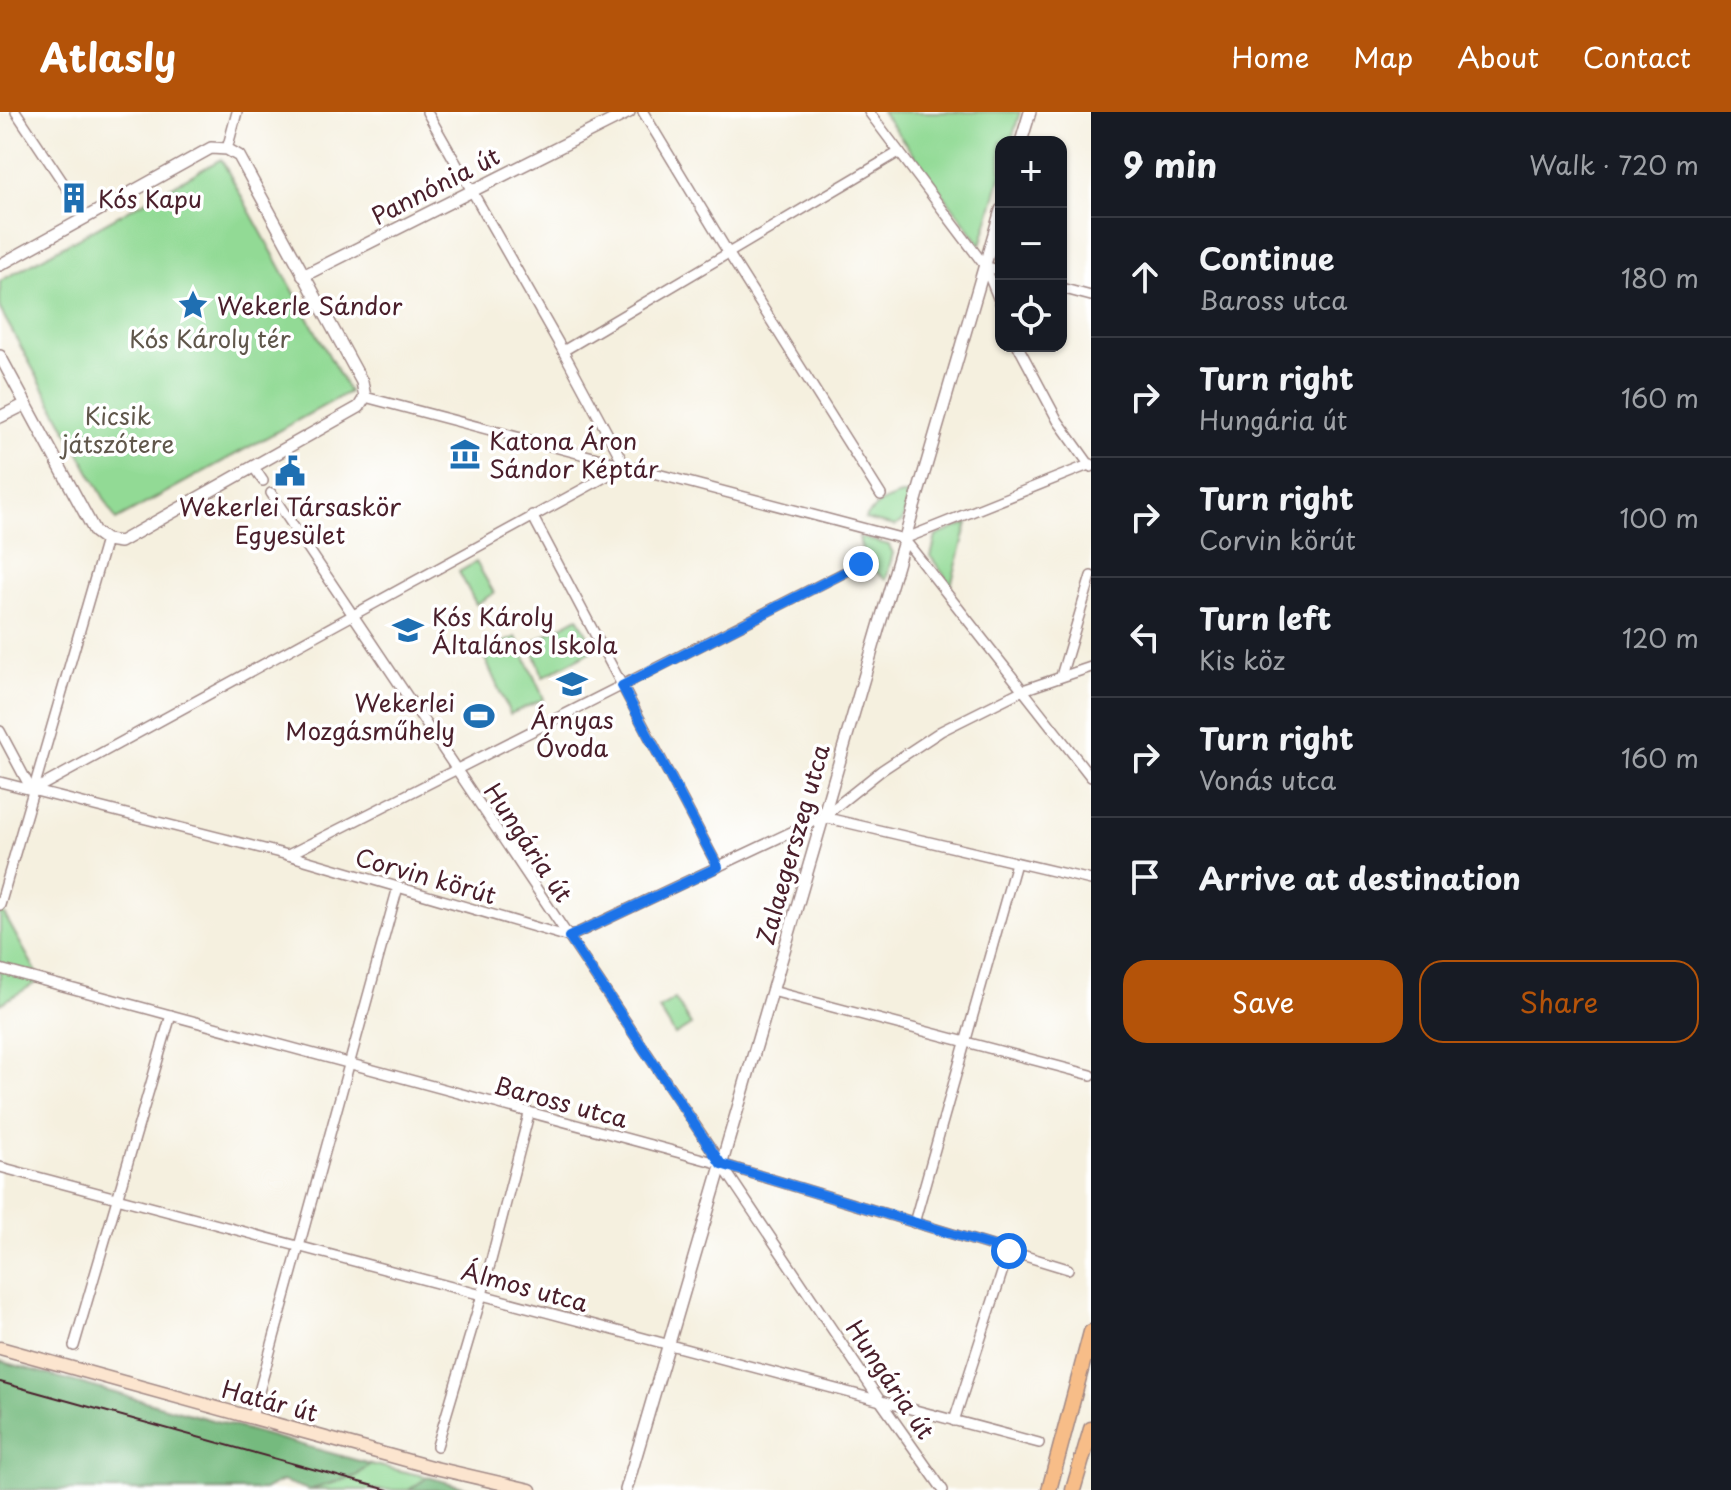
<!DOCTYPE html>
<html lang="en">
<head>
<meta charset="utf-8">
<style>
	:root { --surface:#171b24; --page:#20242c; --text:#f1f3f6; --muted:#9ea1a6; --line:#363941; --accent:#b45309 }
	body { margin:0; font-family:"Playpen Sans",sans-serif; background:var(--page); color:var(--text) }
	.controls { position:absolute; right:24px; top:24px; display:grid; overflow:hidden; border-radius:16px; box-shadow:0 2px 6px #0004 }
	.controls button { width:72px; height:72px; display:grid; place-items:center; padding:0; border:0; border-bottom:2px solid var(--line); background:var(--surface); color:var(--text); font:40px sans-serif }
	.stop { position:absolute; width:24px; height:24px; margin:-18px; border:6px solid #1a73e8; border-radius:50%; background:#fff }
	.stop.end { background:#1a73e8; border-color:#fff; box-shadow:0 2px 8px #0008 }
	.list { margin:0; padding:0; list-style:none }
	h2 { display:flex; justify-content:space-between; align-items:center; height:104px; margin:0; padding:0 32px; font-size:34px }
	h2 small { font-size:26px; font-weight:400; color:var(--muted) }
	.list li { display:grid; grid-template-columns:52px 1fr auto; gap:24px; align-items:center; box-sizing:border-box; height:120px; padding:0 32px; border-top:2px solid var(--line) }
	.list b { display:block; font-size:30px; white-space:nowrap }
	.list p { margin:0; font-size:26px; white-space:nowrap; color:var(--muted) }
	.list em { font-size:26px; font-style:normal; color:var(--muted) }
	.actions { display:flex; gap:16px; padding:24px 32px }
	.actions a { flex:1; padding:18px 0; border:2px solid var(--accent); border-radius:24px; text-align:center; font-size:28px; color:var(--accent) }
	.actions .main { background:var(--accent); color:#fff }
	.icon { flex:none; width:44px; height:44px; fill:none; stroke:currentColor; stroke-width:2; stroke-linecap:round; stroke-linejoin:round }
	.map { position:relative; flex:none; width:1091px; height:1378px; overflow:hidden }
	header { display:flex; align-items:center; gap:48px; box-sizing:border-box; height:112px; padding:0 40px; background:var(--accent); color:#fff }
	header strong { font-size:38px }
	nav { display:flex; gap:44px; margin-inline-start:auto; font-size:28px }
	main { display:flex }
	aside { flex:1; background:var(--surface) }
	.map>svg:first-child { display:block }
	.green { fill:#92da95; stroke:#6e7c60; stroke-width:2 }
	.forest { fill:#75ba7e; stroke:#606c54; stroke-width:2 }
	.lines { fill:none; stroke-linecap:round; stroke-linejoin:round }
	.minor-casing { stroke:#a08885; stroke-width:12 }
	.tertiary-casing { stroke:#a08885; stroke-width:14 }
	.secondary-casing { stroke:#a08885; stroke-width:15 }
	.primary-casing { stroke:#a08885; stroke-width:17 }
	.minor { stroke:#fff; stroke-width:9 }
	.tertiary { stroke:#fff; stroke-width:11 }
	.secondary { stroke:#fce5cf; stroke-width:12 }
	.primary { stroke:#f7bd88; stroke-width:14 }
	.tram { stroke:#4a1f2b; stroke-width:2 }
	.route { stroke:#1a73e8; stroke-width:10 }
	.labels { text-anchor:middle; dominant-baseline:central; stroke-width:7; stroke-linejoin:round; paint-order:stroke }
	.street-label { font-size:24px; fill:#4a1f2b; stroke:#fff }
	.poi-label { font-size:24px; fill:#4a1f2b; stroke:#fff; text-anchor:start }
	.park-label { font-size:24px; fill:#60574b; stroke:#fff }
</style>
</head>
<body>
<header>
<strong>Atlasly</strong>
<nav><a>Home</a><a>Map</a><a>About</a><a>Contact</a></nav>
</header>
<main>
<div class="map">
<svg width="1091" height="1378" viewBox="0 0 1091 1378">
	<rect width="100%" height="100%" fill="#fff"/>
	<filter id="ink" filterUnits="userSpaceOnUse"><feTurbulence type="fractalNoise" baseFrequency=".0125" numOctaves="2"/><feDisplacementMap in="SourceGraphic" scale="16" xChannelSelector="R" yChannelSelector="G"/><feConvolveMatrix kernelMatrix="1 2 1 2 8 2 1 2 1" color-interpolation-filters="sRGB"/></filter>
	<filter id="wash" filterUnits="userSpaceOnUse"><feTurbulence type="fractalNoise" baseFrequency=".006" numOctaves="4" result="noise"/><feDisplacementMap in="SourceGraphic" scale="32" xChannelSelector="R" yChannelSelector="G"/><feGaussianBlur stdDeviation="1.8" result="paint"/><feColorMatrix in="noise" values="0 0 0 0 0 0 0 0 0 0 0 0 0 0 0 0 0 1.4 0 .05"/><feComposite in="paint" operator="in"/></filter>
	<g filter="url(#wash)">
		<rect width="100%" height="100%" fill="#f5f0df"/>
		<g class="green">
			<path d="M882,0H1020L1011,30H1001V63L981,133Z"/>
			<path d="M221,47L349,280L116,408L0,197V169Z"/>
			<path d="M901,383H910L902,410L895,414L865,407C875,393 884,388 901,383Z"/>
			<path d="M968,411L951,473L931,445L936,424Z"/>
			<path d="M859,425L889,433L893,441L886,467C869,457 862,444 859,425Z"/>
			<path d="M476,450L494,481L476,492L459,460Z"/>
			<path d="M578,505L595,537L543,565L531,531Z"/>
			<path d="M516,525L544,587L510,602L482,540Z"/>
			<path d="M0,795L41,868L0,892Z"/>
			<path d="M675,887L691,913L675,923L659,897Z"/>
			<path d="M370,1352L428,1365L409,1378H309L356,1364Z"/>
		</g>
		<g class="forest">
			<path d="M0,1249L370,1352L356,1364L309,1378L282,1369L264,1378H0Z"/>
			<path d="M428,1365L474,1378H409Z"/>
		</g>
	</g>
	<g filter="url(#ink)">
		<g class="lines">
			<g class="minor-casing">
				<g id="minor">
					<path d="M16,0L70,81"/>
					<path d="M427,0L563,239L625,354"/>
					<path d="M643,0L729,142L881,383"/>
					<path d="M869,0L985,154L1001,193"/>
					<path d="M227,37L237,0"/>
					<path d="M77,91L85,106"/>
					<path d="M985,154L1001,159"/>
					<path d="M1061,176L1091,184"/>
					<path d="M1018,234L1058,309L1091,355"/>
					<path d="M563,239L899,40"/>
					<path d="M365,285L904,427"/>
					<path d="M253,354L263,369"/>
					<path d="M271,381L881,1290L943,1378"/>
					<path d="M532,403L718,755"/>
					<path d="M904,427L1091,665"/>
					<path d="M904,427L1091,352"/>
					<path d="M1061,564L1091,464"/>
					<path d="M0,619L32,679L625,354"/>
					<path d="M0,670L288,743L569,825L823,705L882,658L941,619L1023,578L1091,555"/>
					<path d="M823,705L1091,768"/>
					<path d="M288,743L861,452"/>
					<path d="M0,793L106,428"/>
					<path d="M0,857L721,1052L1068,1157"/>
					<path d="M772,879L1091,963"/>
					<path d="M0,1055L1039,1331"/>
					<path d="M914,1111L1016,751"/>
					<path d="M74,1234L171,903"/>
					<path d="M252,1305L398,775"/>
					<path d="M954,1309L1009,1139"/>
					<path d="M437,1334L482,1183L529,1002"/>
				</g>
			</g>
			<g class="tertiary-casing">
				<g id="tertiary">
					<path d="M1021,30L1030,0"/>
					<path d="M0,153L211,36L227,37L239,44L362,270L365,285L359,295L120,430L106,428L95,420L0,244"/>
					<path d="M303,164L629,0"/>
					<path d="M0,305L26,292"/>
					<path d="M626,1378L1001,98"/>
				</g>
			</g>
			<g class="secondary-casing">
				<path id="secondary" d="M0,1236L431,1355L530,1378"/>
			</g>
			<g class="primary-casing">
				<g id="primary">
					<path d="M1049,1378L1091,1220"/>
					<path d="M1073,1378L1091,1317"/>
				</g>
			</g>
			<use href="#minor" class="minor"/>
			<use href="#tertiary" class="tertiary"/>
			<use href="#secondary" class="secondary"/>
			<use href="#primary" class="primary"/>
			<path class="tram" d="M0,1270L388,1378"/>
		</g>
	</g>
	<g class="lines" filter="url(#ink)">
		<path class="route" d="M861,452L622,574L718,755L569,825L721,1052L1009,1139"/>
	</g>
	<defs>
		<g id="building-bare" transform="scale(2.4)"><path d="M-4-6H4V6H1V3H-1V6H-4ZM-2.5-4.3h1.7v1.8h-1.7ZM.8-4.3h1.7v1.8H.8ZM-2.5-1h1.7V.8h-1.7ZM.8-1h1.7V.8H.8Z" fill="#1f6fb2" stroke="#fff" stroke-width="2.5" paint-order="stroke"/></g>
		<g id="sight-bare" transform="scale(2.4)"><path d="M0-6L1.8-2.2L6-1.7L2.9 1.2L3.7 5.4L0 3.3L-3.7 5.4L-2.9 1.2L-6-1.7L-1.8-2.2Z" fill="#1f6fb2" stroke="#fff" stroke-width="2.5" paint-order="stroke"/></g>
		<g id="museum-bare" transform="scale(2.4)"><path d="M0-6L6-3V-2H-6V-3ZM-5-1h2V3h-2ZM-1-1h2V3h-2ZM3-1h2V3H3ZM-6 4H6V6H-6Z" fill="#1f6fb2" stroke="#fff" stroke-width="2.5" paint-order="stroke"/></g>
		<g id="civic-bare" transform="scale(2.4)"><path d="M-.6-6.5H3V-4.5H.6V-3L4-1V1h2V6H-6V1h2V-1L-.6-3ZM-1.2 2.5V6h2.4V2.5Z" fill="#1f6fb2" stroke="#fff" stroke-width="2.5" paint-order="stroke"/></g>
		<g id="school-bare" transform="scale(2.4)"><path d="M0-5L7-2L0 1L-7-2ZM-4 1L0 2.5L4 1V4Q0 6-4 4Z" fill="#1f6fb2" stroke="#fff" stroke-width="2.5" paint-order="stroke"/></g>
		<g id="stadium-bare" transform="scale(2.4)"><path d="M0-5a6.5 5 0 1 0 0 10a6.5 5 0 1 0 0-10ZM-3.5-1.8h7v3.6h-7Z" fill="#1f6fb2" stroke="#fff" stroke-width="2.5" paint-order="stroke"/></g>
	</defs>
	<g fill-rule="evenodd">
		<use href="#building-bare" x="74" y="86"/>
		<use href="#sight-bare" x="193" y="193"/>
		<use href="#museum-bare" x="465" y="342"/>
		<use href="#civic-bare" x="290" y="359"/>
		<use href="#school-bare" x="408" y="518"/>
		<use href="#school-bare" x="572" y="572"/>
		<use href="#stadium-bare" x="479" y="604"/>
	</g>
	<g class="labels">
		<g class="street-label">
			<text transform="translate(435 73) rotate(-27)">Pannónia út</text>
			<text transform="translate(529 730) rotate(56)">Hungária út</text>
			<text transform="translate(792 732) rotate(-74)">Zalaegerszeg utca</text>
			<text transform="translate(426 763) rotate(16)">Corvin körút</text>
			<text transform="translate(561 989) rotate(15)">Baross utca</text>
			<text transform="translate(525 1174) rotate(15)">Álmos utca</text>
			<text transform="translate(891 1267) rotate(56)">Hungária út</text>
			<text transform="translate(270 1288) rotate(15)">Határ út</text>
		</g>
		<g class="poi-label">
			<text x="98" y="86">Kós Kapu</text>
			<text x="217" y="193">Wekerle Sándor</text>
			<text x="489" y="328">Katona Áron<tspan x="489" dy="28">Sándor Képtár</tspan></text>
			<text x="290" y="394" text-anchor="middle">Wekerlei Társaskör<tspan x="290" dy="28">Egyesület</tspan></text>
			<text x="432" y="504">Kós Károly<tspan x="432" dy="28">Általános Iskola</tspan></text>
			<text x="455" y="590" text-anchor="end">Wekerlei<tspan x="455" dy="28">Mozgásműhely</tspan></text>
			<text x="572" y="607" text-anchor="middle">Árnyas<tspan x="572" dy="28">Óvoda</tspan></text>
		</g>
		<g class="park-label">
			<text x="210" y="226">Kós Károly tér</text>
			<text x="118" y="303">Kicsik<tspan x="118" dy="28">játszótere</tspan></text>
		</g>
	</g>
</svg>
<div class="controls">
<button>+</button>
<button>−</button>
<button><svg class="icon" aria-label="locate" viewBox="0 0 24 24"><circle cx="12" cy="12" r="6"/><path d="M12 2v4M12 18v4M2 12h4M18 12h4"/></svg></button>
</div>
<div class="stop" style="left:1009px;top:1139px"></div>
<div class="stop end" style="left:861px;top:452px"></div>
</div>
<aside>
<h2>9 min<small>Walk · 720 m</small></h2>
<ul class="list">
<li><svg class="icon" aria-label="ahead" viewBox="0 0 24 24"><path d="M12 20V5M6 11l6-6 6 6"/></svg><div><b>Continue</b><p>Baross utca</p></div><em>180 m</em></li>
<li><svg class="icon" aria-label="right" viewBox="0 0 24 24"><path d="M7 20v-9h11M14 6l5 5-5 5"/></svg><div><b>Turn right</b><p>Hungária út</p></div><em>160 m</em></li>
<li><svg class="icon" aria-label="right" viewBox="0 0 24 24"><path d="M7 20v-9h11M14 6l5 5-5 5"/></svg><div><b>Turn right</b><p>Corvin körút</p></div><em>100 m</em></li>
<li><svg class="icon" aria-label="left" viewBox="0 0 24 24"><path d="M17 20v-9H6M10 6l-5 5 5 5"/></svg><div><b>Turn left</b><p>Kis köz</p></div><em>120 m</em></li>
<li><svg class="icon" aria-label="right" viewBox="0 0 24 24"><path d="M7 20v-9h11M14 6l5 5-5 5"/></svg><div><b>Turn right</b><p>Vonás utca</p></div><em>160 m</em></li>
<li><svg class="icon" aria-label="arrive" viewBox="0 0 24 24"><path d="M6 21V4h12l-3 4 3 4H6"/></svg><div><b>Arrive at destination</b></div></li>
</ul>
<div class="actions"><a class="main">Save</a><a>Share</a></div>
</aside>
</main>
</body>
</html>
